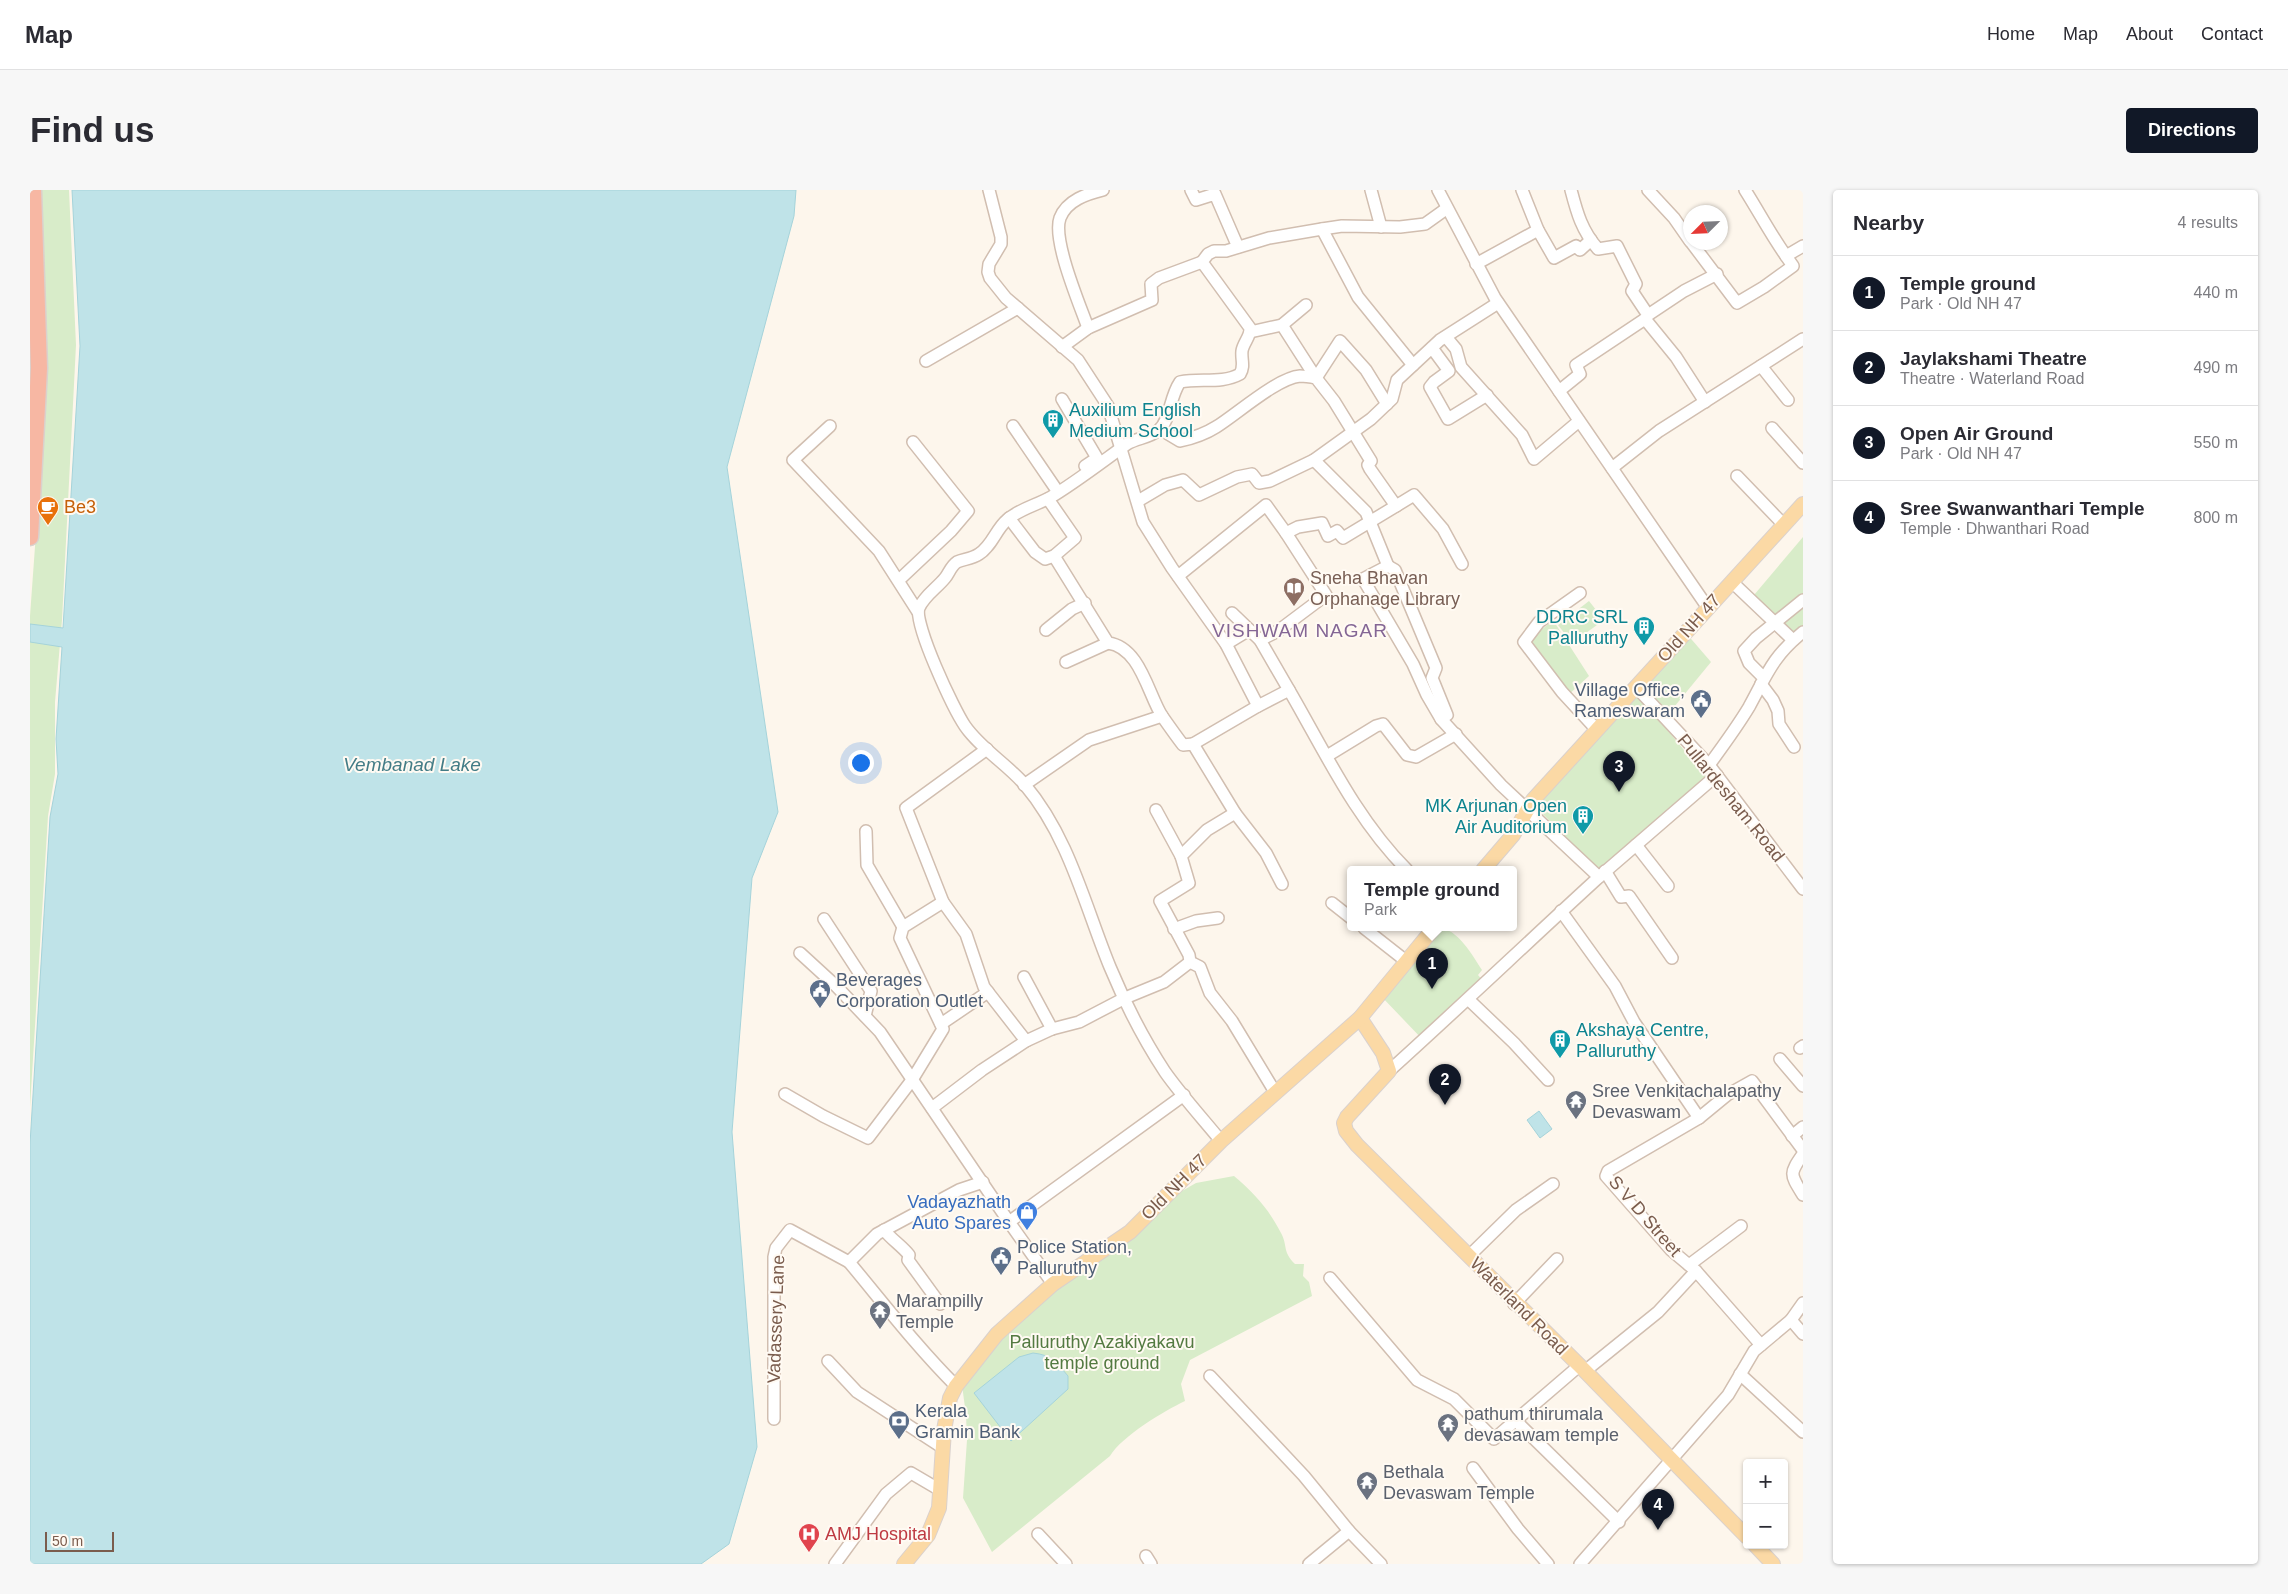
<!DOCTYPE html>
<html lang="en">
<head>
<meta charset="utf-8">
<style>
	:root { --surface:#fff; --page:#f7f7f7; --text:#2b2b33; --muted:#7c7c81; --line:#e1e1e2; --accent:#111827 }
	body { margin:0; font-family:Arial,sans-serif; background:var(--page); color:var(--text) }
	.controls { position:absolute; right:15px; bottom:15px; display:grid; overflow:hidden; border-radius:5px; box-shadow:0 1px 4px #0004 }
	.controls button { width:45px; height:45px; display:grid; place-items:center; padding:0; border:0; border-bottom:1px solid var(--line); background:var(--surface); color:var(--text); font:25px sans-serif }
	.compass { position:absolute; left:1653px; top:15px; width:45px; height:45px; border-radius:50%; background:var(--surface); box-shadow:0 1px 4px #0004; rotate:246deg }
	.scale { position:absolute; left:15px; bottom:12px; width:69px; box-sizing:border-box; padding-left:5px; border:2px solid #7a5c4d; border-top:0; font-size:14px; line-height:18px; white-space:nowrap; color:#7a5c4d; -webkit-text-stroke:4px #fffaf3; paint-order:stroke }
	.you { position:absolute; left:830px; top:572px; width:18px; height:18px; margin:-12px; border:4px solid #fff; border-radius:50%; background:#1a73e8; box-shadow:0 0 0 8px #1a73e833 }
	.badge { display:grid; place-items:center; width:32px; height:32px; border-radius:50%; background:var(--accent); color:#fff; font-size:16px; font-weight:700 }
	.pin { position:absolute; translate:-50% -41px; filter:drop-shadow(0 1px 2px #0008) }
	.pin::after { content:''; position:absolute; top:26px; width:18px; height:15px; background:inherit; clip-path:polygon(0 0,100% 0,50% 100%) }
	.popup { position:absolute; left:1317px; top:676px; width:170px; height:65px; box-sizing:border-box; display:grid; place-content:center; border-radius:5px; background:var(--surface); filter:drop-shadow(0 1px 4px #0005); font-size:16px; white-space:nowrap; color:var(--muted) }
	.popup b { font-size:19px; color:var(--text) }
	.popup::after { content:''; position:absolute; left:50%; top:100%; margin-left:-10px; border:10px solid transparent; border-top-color:var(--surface) }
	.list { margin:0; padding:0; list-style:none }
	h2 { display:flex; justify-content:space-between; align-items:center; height:65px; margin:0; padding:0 20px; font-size:21px }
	h2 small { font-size:16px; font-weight:400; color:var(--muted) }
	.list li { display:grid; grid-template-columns:32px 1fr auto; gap:15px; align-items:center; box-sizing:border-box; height:75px; padding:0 20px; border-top:1px solid var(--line) }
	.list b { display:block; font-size:19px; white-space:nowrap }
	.list p { margin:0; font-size:16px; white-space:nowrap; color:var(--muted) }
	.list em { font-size:16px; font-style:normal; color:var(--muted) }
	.map { position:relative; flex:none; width:1773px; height:1374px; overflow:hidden; border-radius:5px }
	header { display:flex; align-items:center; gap:30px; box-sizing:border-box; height:70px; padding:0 25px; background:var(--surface); border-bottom:1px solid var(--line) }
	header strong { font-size:24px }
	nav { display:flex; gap:28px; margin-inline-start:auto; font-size:18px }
	.intro { display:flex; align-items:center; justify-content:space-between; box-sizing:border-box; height:120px; padding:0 30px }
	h1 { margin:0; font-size:35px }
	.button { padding:12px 22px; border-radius:5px; background:var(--accent); color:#fff; font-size:18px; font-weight:700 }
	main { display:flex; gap:30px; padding:0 30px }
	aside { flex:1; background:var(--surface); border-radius:5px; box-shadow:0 1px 4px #0004 }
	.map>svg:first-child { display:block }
	.green { fill:#d8ecc9 }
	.water { fill:#bfe3e8; stroke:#a5d3da }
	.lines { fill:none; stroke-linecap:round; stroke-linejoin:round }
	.minor-casing { stroke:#d1beb0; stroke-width:14 }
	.major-casing { stroke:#dad1cd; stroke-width:16 }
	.highway-casing { stroke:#dad1cd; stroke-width:19 }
	.minor { stroke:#fff; stroke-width:11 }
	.major { stroke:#fbd9a5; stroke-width:14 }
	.highway { stroke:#f7b7a3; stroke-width:16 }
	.labels { text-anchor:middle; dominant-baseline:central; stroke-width:4; stroke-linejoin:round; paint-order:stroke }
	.culture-label { font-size:18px; fill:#0d838f; stroke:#fffaf3; text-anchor:start }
	.food-label { font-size:18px; fill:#c56008; stroke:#fffaf3; text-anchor:start }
	.education-label { font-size:18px; fill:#785e54; stroke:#fffaf3; text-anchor:start }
	.street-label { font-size:18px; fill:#7a5c4d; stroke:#fffaf3 }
	.service-label { font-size:18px; fill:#4e5e75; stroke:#fffaf3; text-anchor:start }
	.worship-label { font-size:18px; fill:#5b616d; stroke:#fffaf3; text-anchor:start }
	.shop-label { font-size:18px; fill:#366cbe; stroke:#fffaf3; text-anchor:end }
	.park-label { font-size:18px; fill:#537a41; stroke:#fffaf3 }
	.health-label { font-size:18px; fill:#be3a42; stroke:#fffaf3; text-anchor:start }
	.neighbourhood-label { font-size:19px; letter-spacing:1px; fill:#846695; stroke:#fffaf3 }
	.water-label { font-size:19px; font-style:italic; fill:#437c86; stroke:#fffaf3 }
</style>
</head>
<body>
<header>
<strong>Map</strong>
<nav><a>Home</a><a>Map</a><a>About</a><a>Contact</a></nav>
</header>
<div class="intro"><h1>Find us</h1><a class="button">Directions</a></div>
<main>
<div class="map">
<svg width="1773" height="1374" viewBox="0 0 1773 1374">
	<rect width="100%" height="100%" fill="#fdf6ec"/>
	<g class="green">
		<path d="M10,0H39L46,155L32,430L25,512V584L18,626L0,917V426L16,204Z"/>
		<path d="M1773,347V436L1762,445L1724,405Z"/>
		<path d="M1559,411L1574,430L1542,453L1528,435Z"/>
		<path d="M1523,430L1559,486L1537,506L1497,452Z"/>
		<path d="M1656,443L1681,472L1635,528L1608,497Z"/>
		<path d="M1605,501L1678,589L1570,682L1504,615Z"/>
		<path d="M1409,738C1427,738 1443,766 1452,780L1448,785L1454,792L1395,852L1351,806Z"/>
		<path d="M1204,986C1225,1004 1238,1018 1251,1043C1258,1056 1252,1061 1265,1074H1274L1273,1086L1279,1092L1282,1106L1160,1170L1151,1194L1155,1211C1134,1221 1092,1246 1080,1266L962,1362L933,1308L937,1250L936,1225L932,1195L977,1139L1131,1013L1166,993Z"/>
	</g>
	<g class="water">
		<path d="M42,0H766L764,26L697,277L748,622L722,688L702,942L727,1257L699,1354L671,1374H0V954L20,627L28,584L26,549L32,457L0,452V434L33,438L50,156Z"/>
		<path d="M1509,921L1522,939L1510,948L1497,930Z"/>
		<path d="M1003,1163C1022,1165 1026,1172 1038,1186V1199L981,1251L944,1203L989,1167Z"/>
	</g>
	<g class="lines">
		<g class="minor-casing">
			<g id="minor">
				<path d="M959,0L971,47V54L959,74L958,82L960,88L976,108L1048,170L1078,216L1113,332L1142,378L1196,454L1228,516L1259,500C1295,562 1326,629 1377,680"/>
				<path d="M1161,0L1166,10L1185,4L1208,57"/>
				<path d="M1341,0L1351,37"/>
				<path d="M1408,0L1465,108L1678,418"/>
				<path d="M1541,0C1547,23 1552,41 1568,59L1587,56L1606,94L1602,101L1618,125L1615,129L1646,167L1675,212"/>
				<path d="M1618,0L1644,28L1660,51"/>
				<path d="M1715,0C1729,22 1741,45 1756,66"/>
				<path d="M1292,39L1328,107L1383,175"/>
				<path d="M1508,40L1524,68L1546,56L1550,60L1561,50"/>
				<path d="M1661,52L1707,113L1734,97L1763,76L1756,66L1773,56"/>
				<path d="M1446,74L1508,40L1492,0"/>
				<path d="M1468,113L1410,150L1367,190L1362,209L1341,229L1284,270L1336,322L1358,376L1333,389L1383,474L1397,505L1411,529L1471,595L1569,687L1687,585"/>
				<path d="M1618,125L1654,101L1687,84"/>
				<path d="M1252,135L1286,188L1310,151L1336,180L1357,214"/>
				<path d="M1058,138C1050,115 1022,50 1030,28C1037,10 1057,4 1073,0"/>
				<path d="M1220,142L1252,135L1276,115"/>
				<path d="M1416,147L1426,159L1431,177L1492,245L1504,269L1549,231"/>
				<path d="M1032,157L1058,138L1122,110L1121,94L1129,88L1172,72"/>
				<path d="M1402,158L1419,181L1404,192L1400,197L1418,229L1457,205"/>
				<path d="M896,171L988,118"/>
				<path d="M1731,176L1758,210"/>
				<path d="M1529,201L1550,184L1546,175L1615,129"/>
				<path d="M1032,209L1067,268L1055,276"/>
				<path d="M800,236L763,270L849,361L888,422"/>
				<path d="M983,236L1028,302"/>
				<path d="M1742,238L1773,273"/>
				<path d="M1130,239L1150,251C1163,248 1175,244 1186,237C1207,224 1247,188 1270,186C1275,186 1281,187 1286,188L1304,211L1341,271L1338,275L1340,279L1366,316L1313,348L1307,341L1298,346L1292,333L1268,337L1256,343L1236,315L1148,386"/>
				<path d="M1582,278L1629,241L1773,149"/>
				<path d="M1707,286L1754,335"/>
				<path d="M1108,311L1135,295L1153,290L1169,305L1207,287L1222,284L1229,293L1240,291L1284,270"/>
				<path d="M1366,316L1384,305L1413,339L1432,374"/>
				<path d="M979,328L1005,362L1015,369L1024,366L1045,348L1018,309"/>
				<path d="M1024,366L1078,453C1110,457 1118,504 1132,526C1139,536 1146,546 1153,555L1163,554L1205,623L1236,663L1252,694"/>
				<path d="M1358,376L1365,380L1406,478L1402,488L1417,525L1411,529"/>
				<path d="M869,390L921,341L938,321L883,252"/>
				<path d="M1702,392L1763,450"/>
				<path d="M1550,403L1509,432L1494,452L1532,502L1567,540"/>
				<path d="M1202,423L1230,450L1259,500"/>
				<path d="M1016,440L1042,419L1055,413"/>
				<path d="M1230,450L1248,441L1296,405L1256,343"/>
				<path d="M1196,454L1219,440"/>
				<path d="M1036,472L1078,453"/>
				<path d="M1733,487L1719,473L1714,461L1726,448L1773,410"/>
				<path d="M1731,494L1743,510L1748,521L1749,534L1764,557"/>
				<path d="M1606,497L1679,575L1773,699"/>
				<path d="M1163,554L1228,516"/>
				<path d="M957,559L876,618L913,712L936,744L954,797L996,851"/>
				<path d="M1297,566L1346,536L1353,534L1377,565L1386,567L1426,544"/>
				<path d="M1679,575C1693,556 1707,537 1719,517C1737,484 1743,466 1773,442"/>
				<path d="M994,595L1059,550L1132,526"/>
				<path d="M1126,620L1151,666"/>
				<path d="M836,641L837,675L873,737"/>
				<path d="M1606,655L1638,696"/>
				<path d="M1575,681L1591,707L1599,706L1642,768"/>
				<path d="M1302,713L1321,728"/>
				<path d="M1531,721L1585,796L1604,832L1669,928"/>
				<path d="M794,729L841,801L835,826"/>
				<path d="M1334,738L1376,771"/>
				<path d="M1144,739L1166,731L1188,728"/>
				<path d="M770,763L806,796L850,842L979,1032L1023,1094"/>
				<path d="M1160,772L1170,777L1180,803L1202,831L1245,902"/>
				<path d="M994,787L1022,839"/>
				<path d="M1439,810L1484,853L1518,890"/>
				<path d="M911,834L958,802"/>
				<path d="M1770,858L1773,856"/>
				<path d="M1750,869L1773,896"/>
				<path d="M1359,881C1430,817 1499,751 1569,687"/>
				<path d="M755,904L793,926L838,948L882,890L913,839L870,748L873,737L913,712"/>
				<path d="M902,918L952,880L996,851L1022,839L1049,832L1095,808L1134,792L1160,772L1159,765L1130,711L1159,693L1151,666L1177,640L1205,623"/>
				<path d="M1762,946L1773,937"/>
				<path d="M1191,951C1173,929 1152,906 1135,882C1114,850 1095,813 1080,777C1055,716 1039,647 995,595C977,574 951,559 935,536C924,520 883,433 889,418C894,406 907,398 915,388C919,383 921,376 927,372C933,369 942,369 949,364C962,356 966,339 977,330C989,319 1007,315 1021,307C1046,292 1073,271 1097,254C1107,248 1119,248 1129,240C1141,229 1139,208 1150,192C1170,188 1192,194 1210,184C1215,176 1211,170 1212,161C1213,153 1221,146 1220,138L1172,72L1178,64L1184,61H1196L1239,48L1292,39L1312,36L1370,37L1395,34L1416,19"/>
				<path d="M1773,964C1759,984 1760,984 1773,1005"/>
				<path d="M979,1032L1154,905"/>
				<path d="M854,1040C862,1050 872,1056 879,1065L878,1070L910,1114"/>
				<path d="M1439,1066L1486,1020L1523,994"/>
				<path d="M1659,1075L1711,1036"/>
				<path d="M1300,1088L1387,1190L1424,1209L1464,1249L1549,1176"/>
				<path d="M1484,1114L1527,1069"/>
				<path d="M1761,1130L1773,1113"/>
				<path d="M1731,1155L1666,1081L1641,1060L1576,986L1578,981L1669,928L1697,905L1722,891L1773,960"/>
				<path d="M798,1171L827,1202L913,1258"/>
				<path d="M1555,1181L1628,1122L1666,1081"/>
				<path d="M1710,1184L1773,1242"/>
				<path d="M1180,1186L1274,1286L1319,1341L1351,1374"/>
				<path d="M926,1196C887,1157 854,1114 819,1072L847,1044L929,1000L953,992"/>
				<path d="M744,1229V1067L746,1058L760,1040L819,1072"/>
				<path d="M1486,1231L1589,1332"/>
				<path d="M1443,1278L1488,1339L1518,1374"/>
				<path d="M1008,1344L1036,1374"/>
				<path d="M1116,1366L1121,1374"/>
				<path d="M805,1374L856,1304L881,1283L910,1300"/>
				<path d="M1279,1374L1319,1341"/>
				<path d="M1550,1374L1698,1205L1724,1161L1761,1130L1773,1144"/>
			</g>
		</g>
		<g class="major-casing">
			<g id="major">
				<path d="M1453,680L1483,645L1503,610L1773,314"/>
				<path d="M1330,828L1353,863L1359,881L1317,927L1314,933L1316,941L1327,955L1555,1181L1717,1347"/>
				<path d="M1725,1355L1743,1374"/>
				<path d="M874,1374L898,1345L909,1318L914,1240L920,1208L926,1196L967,1144L1023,1094L1100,1042L1191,951L1330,828L1404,738"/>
			</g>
		</g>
		<g class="highway-casing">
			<path id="highway" d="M0,347L9,178L3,0"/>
		</g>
		<use href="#minor" class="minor"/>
		<use href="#major" class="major"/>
		<use href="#highway" class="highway"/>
	</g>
	<defs>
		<g id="building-pin" transform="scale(1.125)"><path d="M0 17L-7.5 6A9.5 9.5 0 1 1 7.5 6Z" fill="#0f9aa8" stroke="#fffaf3"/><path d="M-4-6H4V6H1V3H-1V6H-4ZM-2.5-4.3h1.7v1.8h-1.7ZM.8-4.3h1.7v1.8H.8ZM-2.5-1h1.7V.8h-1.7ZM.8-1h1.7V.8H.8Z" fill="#fff"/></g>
		<g id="cafe-pin" transform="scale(1.125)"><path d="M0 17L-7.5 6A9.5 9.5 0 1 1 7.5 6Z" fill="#e8710a" stroke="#fffaf3"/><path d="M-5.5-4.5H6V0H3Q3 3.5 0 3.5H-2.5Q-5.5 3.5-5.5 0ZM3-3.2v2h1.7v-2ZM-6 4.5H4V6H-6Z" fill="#fff"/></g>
		<g id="library-pin" transform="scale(1.125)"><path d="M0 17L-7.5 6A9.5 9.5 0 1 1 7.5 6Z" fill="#8d6e63" stroke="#fffaf3"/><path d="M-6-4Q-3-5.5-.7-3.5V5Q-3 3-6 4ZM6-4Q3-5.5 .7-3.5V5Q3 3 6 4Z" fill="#fff"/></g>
		<g id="civic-pin" transform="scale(1.125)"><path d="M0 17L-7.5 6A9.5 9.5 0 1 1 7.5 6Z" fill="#5c6f8a" stroke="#fffaf3"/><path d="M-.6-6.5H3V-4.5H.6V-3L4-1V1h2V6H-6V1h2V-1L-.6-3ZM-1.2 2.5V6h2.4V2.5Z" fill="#fff"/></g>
		<g id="temple-pin" transform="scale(1.125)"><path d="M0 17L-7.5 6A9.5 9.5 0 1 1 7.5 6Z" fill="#6b7280" stroke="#fffaf3"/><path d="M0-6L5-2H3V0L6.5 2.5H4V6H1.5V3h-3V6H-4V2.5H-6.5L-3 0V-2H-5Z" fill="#fff"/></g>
		<g id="shop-pin" transform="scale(1.125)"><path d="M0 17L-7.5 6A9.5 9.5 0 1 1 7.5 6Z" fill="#3f7fe0" stroke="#fffaf3"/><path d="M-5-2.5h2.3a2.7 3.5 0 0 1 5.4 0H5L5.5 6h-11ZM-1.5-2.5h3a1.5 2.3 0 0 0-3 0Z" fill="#fff"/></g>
		<g id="bank-pin" transform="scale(1.125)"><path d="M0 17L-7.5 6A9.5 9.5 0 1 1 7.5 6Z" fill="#5c6f8a" stroke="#fffaf3"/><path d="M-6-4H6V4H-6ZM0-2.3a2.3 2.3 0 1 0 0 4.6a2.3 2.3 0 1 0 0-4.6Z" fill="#fff"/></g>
		<g id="hospital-pin" transform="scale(1.125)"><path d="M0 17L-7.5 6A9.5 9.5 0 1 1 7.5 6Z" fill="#e0444e" stroke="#fffaf3"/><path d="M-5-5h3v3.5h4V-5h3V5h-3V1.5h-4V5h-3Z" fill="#fff"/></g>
	</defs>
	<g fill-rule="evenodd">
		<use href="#building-pin" x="1023" y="230"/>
		<use href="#cafe-pin" x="18" y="317"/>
		<use href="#library-pin" x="1264" y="398"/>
		<use href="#building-pin" x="1614" y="437"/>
		<use href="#civic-pin" x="1671" y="510"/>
		<use href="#building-pin" x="1553" y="626"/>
		<use href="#civic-pin" x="790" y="800"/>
		<use href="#building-pin" x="1530" y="850"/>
		<use href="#temple-pin" x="1546" y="911"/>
		<use href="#shop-pin" x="997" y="1022"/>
		<use href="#civic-pin" x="971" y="1067"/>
		<use href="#temple-pin" x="850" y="1121"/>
		<use href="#bank-pin" x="869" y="1231"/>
		<use href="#temple-pin" x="1418" y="1234"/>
		<use href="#temple-pin" x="1337" y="1292"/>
		<use href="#hospital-pin" x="779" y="1344"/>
	</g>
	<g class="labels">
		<g class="culture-label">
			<text x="1039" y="220">Auxilium English<tspan x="1039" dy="21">Medium School</tspan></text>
			<text x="1598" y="427" text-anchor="end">DDRC SRL<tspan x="1598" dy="21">Palluruthy</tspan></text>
			<text x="1537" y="616" text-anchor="end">MK Arjunan Open<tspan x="1537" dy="21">Air Auditorium</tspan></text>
			<text x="1546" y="840">Akshaya Centre,<tspan x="1546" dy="21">Palluruthy</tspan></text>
		</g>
		<g class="food-label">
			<text x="34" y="317">Be3</text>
		</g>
		<g class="education-label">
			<text x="1280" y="388">Sneha Bhavan<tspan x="1280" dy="21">Orphanage Library</tspan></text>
		</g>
		<g class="street-label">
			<text transform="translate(1659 438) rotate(-48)">Old NH 47</text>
			<text transform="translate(1701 608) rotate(51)">Pullardesham Road</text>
			<text transform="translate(1144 997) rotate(-45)">Old NH 47</text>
			<text transform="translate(1615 1026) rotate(49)">S V D Street</text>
			<text transform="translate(1489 1116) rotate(45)">Waterland Road</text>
			<text transform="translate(746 1129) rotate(-88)">Vadassery Lane</text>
		</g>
		<g class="service-label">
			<text x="1655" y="500" text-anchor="end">Village Office,<tspan x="1655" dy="21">Rameswaram</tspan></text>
			<text x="806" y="790">Beverages<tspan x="806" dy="21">Corporation Outlet</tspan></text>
			<text x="987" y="1057">Police Station,<tspan x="987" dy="21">Palluruthy</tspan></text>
			<text x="885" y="1221">Kerala<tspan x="885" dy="21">Gramin Bank</tspan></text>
		</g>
		<g class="worship-label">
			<text x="1562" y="901">Sree Venkitachalapathy<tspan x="1562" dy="21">Devaswam</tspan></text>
			<text x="866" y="1111">Marampilly<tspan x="866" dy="21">Temple</tspan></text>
			<text x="1434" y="1224">pathum thirumala<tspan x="1434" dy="21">devasawam temple</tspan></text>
			<text x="1353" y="1282">Bethala<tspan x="1353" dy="21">Devaswam Temple</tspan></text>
		</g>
		<g class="shop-label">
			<text x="981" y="1012">Vadayazhath<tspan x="981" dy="21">Auto Spares</tspan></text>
		</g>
		<g class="park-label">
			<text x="1072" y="1152">Palluruthy Azakiyakavu<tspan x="1072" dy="21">temple ground</tspan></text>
		</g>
		<g class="health-label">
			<text x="795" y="1344">AMJ Hospital</text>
		</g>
		<g class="neighbourhood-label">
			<text x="1270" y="440">VISHWAM NAGAR</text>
		</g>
		<g class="water-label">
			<text x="382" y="574">Vembanad Lake</text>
		</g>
	</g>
</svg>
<div class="controls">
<button>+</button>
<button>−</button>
</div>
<svg class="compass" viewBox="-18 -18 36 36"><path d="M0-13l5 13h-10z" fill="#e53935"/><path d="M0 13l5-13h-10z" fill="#7c7c81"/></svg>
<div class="scale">50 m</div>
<div class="you"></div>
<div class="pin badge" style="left:1402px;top:799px">1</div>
<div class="popup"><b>Temple ground</b>Park</div>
<div class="pin badge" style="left:1415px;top:915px">2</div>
<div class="pin badge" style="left:1589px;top:602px">3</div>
<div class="pin badge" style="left:1628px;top:1340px">4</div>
</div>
<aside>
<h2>Nearby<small>4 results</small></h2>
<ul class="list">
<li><span class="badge">1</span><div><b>Temple ground</b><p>Park · Old NH 47</p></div><em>440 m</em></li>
<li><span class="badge">2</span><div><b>Jaylakshami Theatre</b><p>Theatre · Waterland Road</p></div><em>490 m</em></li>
<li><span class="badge">3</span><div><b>Open Air Ground</b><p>Park · Old NH 47</p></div><em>550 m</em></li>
<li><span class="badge">4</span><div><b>Sree Swanwanthari Temple</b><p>Temple · Dhwanthari Road</p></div><em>800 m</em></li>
</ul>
</aside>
</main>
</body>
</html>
